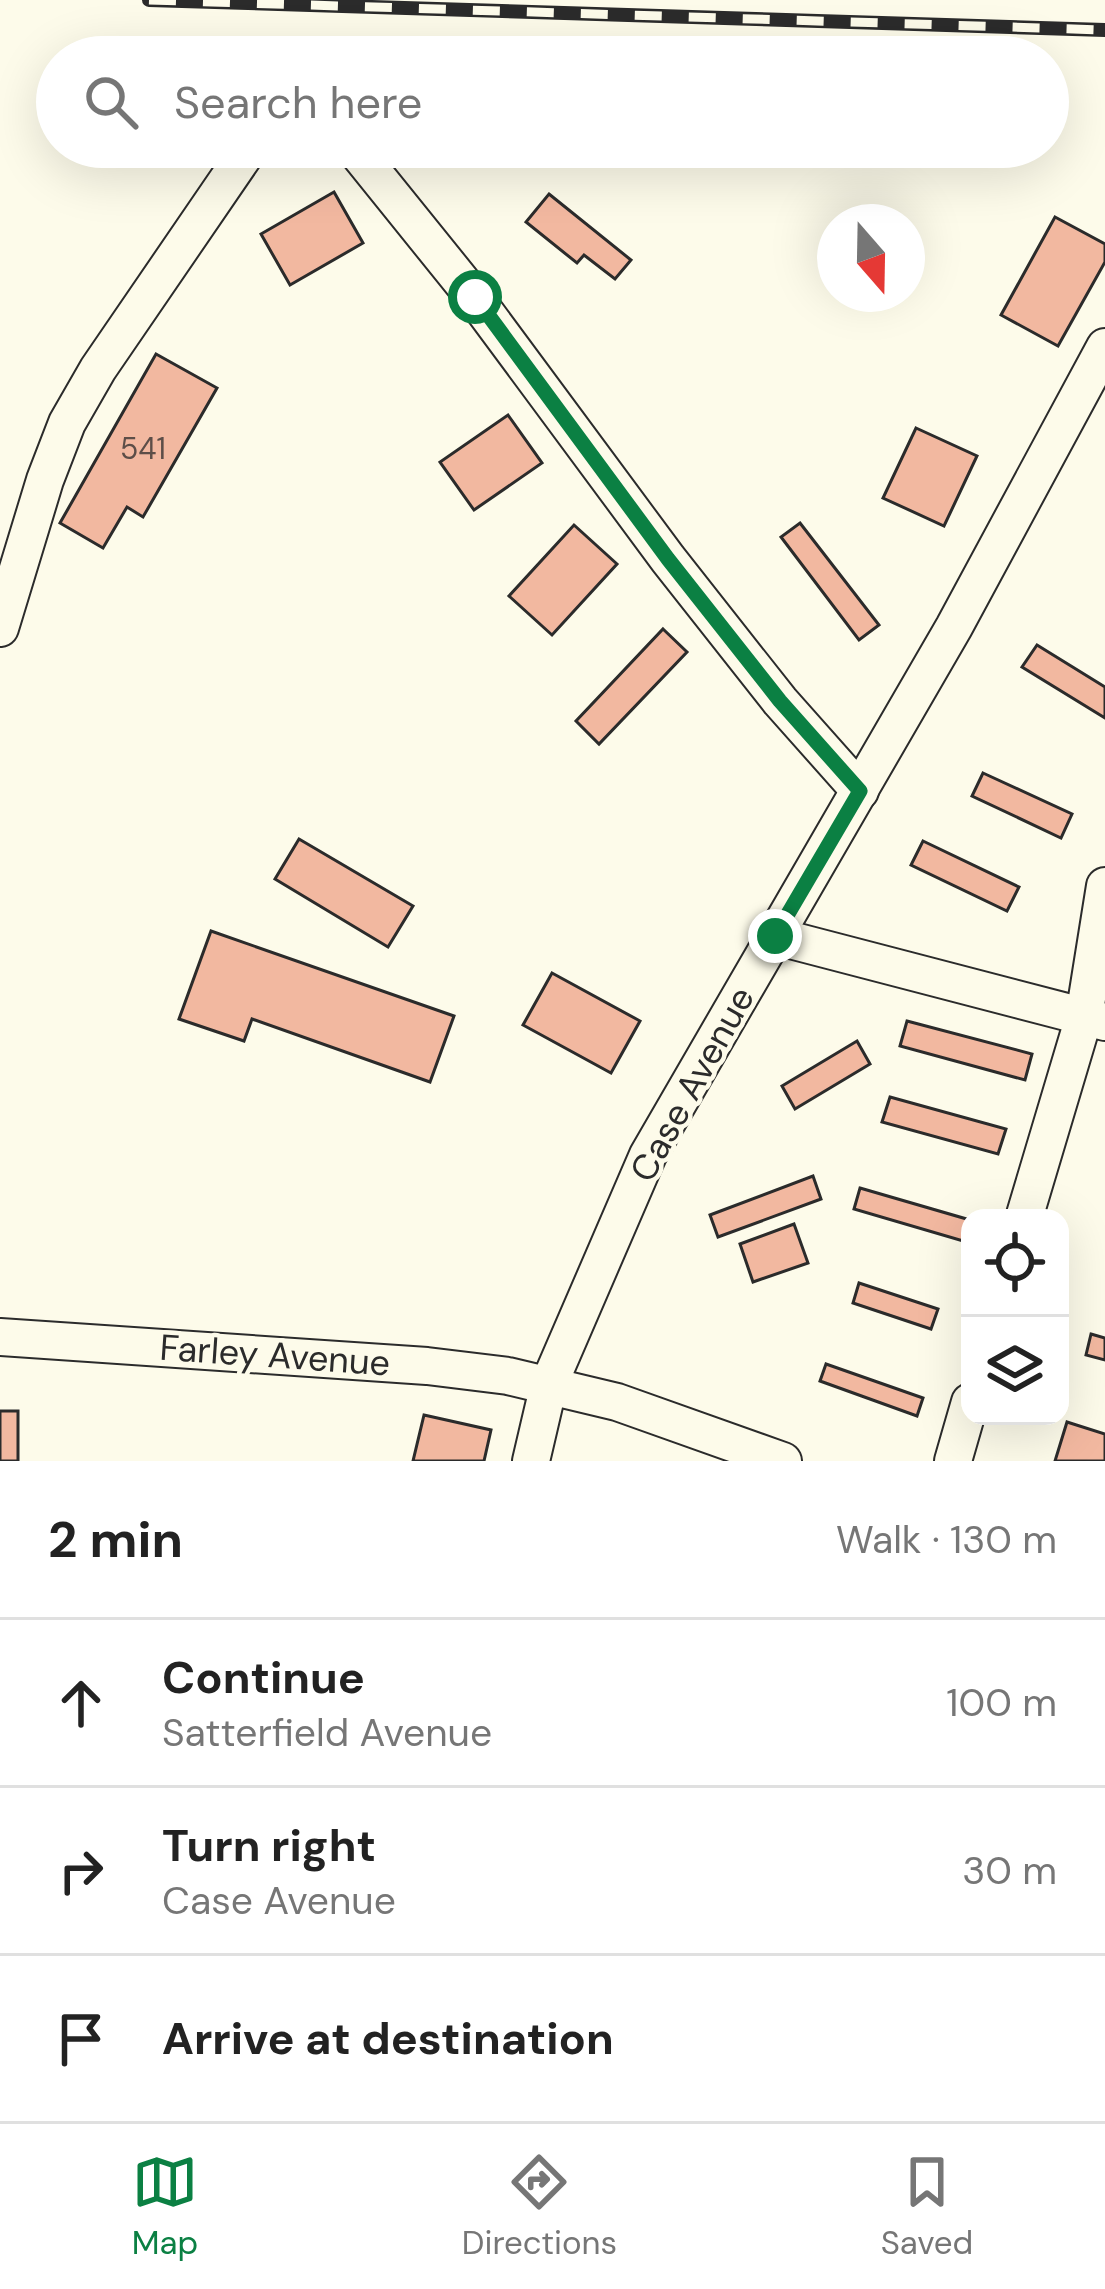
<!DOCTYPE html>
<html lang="en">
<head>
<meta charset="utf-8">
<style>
	:root { --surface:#fff; --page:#f6f6f6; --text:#222; --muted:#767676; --line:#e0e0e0; --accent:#0b8043 }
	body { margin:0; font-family:"DM Sans",sans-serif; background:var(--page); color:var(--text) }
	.controls { position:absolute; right:36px; bottom:36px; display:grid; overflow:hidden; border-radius:24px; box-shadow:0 12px 48px #0002 }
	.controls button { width:108px; height:108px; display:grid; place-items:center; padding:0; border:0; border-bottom:3px solid var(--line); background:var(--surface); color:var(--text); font:60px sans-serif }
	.compass { position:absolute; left:817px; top:204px; width:108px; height:108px; border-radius:50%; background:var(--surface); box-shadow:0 12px 48px #0002; rotate:160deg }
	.stop { position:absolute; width:36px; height:36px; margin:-27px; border:9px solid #0b8043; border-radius:50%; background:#fff }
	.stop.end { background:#0b8043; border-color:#fff; box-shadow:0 3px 12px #0008 }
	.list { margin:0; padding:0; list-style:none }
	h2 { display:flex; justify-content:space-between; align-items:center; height:156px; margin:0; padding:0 48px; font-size:51px }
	h2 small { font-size:39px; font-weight:400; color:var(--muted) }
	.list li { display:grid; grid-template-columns:78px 1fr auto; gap:36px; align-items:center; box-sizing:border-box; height:168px; padding:0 48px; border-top:3px solid var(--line) }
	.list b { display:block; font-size:45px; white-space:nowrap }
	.list p { margin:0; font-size:39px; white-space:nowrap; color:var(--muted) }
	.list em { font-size:39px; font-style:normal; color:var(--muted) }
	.icon { flex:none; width:66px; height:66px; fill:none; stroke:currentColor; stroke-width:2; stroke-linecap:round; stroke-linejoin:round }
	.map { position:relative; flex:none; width:1105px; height:1461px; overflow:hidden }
	.search { position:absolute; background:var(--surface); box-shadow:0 12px 48px #0002; left:36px; right:36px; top:36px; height:132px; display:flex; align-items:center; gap:30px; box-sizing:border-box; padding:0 42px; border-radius:66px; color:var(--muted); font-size:45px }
	.sheet { height:660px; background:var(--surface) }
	nav { display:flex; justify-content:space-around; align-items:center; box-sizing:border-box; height:168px; border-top:3px solid var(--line); background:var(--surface); font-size:33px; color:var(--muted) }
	nav a { display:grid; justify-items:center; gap:6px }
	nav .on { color:var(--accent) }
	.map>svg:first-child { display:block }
	.building { fill:#f2b8a0; stroke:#2b2b2b; stroke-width:3 }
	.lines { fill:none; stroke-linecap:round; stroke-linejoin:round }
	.street-casing { stroke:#2b2b2b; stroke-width:40 }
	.street { stroke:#fdfbea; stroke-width:36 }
	.rail-casing { stroke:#2b2b2b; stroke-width:14 }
	.rail { stroke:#fdfbea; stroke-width:9; stroke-dasharray:27; stroke-linecap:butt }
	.route { stroke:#0b8043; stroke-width:15 }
	.labels { text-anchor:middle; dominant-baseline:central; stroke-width:9; stroke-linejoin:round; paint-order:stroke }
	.number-label { font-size:30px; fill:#5d4e48 }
	.street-label { font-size:36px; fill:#2b2b2b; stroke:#fdfbea }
</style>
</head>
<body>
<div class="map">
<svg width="1105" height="1461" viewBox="0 0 1105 1461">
	<rect width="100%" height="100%" fill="#fdfbea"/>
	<g class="building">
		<path d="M334,192L363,243L290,285L261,234Z"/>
		<path d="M549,194L631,260L615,279L584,255L577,263L526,222Z"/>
		<path d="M1055,217L1105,244V262L1058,346L1001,315Z"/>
		<path d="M156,354L217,388L143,517L127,507L103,548L60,523Z"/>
		<path d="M508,415L542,463L474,510L440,462Z"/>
		<path d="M916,428L977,456L944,526L883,498Z"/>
		<path d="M800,523L879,625L859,640L781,537Z"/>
		<path d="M574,525L617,564L552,635L509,596Z"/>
		<path d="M663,629L687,652L599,744L576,721Z"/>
		<path d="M1037,645L1105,687V718L1022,667Z"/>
		<path d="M983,773L1072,814L1061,838L972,796Z"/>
		<path d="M299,839L413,906L388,947L275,879Z"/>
		<path d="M923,841L1019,887L1007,911L911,865Z"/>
		<path d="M211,931L454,1016L430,1082L252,1019L244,1041L179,1019Z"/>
		<path d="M552,973L640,1021L611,1073L523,1025Z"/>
		<path d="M907,1021L1032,1054L1025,1080L900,1046Z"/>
		<path d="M857,1041L870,1064L795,1109L782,1086Z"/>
		<path d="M890,1097L1006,1129L998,1154L882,1122Z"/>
		<path d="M813,1176L821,1199L718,1237L710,1215Z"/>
		<path d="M860,1188L970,1220V1243L854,1209Z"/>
		<path d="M794,1224L808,1263L753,1282L740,1244Z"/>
		<path d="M859,1283L938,1309L931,1329L853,1303Z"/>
		<path d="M1091,1334L1105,1338V1360L1086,1355Z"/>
		<path d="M826,1364L923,1398L917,1416L820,1381Z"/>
		<rect x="0" y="1411" width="18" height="50"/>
		<path d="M424,1415L491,1430L484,1461H413Z"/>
		<path d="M1067,1422L1105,1434V1461H1055Z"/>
	</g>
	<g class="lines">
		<g class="street-casing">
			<g id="street">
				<path d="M353,147L474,297L668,559L780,701L860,791"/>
				<path d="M0,628L45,480L67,423L98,369L250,147"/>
				<path d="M775,936L1105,1022"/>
				<path d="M1024,1218L1084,1017L1105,886"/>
				<path d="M0,1337L427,1366L508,1376L617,1402L783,1461"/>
				<path d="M531,1461L549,1384L648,1155L954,627L1105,347"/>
				<path d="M953,1461L970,1402"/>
			</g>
		</g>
		<use href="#street" class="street"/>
		<g class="rail-casing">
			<path id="rail" d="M149,0L1105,30"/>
		</g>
		<use href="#rail" class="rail"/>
	</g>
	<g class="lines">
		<path class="route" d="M475,297L668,559L780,701L860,791L775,936"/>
	</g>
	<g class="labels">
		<g class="number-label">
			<text x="143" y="448">541</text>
		</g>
		<g class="street-label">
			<text transform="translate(692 1084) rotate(-61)">Case Avenue</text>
			<text transform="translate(275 1355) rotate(4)">Farley Avenue</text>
		</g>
	</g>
</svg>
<div class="controls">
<button><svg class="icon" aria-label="locate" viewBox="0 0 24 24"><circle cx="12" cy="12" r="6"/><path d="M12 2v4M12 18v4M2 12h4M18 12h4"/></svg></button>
<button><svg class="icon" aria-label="layers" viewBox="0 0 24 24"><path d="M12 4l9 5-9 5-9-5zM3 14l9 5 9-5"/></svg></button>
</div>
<svg class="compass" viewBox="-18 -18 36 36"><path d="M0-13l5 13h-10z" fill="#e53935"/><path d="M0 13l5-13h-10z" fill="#767676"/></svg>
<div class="stop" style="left:475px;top:297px"></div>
<div class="stop end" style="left:775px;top:936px"></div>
<div class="search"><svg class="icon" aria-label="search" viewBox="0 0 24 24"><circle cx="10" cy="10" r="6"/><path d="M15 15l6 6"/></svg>Search here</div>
</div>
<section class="sheet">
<h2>2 min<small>Walk · 130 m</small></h2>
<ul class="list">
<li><svg class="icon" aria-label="ahead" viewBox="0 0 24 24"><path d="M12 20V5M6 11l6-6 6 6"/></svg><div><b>Continue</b><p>Satterfield Avenue</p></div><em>100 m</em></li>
<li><svg class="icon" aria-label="right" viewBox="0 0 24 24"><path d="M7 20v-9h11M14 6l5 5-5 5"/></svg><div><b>Turn right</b><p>Case Avenue</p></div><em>30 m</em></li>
<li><svg class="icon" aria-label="arrive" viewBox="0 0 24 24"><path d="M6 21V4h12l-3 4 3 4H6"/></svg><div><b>Arrive at destination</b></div></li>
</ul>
</section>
<nav>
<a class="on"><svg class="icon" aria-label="map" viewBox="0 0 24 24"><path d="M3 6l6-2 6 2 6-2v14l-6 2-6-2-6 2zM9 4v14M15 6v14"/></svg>Map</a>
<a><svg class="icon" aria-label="directions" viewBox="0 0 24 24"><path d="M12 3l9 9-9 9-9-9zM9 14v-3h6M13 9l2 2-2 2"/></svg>Directions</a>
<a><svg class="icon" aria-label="saved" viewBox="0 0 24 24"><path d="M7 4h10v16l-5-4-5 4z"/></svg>Saved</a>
</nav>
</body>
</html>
